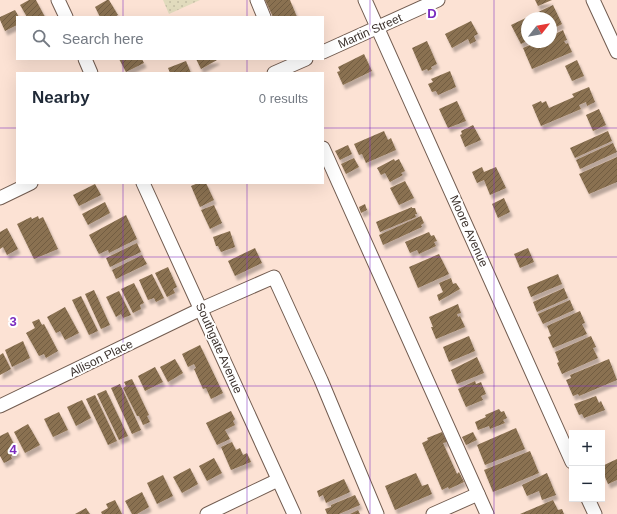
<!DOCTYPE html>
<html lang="en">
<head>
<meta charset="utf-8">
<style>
	:root { --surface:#fff; --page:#f6f6f7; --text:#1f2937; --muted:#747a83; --line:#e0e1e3 }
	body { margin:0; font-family:Arial,sans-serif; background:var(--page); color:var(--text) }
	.controls { position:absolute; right:12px; bottom:12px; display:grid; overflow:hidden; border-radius:0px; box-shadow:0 4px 16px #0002 }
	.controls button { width:36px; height:36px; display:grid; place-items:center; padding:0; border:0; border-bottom:1px solid var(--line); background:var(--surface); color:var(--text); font:20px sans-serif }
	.compass { position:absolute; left:521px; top:12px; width:36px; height:36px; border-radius:50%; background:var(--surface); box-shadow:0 4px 16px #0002; rotate:59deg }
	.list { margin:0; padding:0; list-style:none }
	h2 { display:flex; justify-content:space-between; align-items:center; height:52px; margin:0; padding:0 16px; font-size:17px }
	h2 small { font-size:13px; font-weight:400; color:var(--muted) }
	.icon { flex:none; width:22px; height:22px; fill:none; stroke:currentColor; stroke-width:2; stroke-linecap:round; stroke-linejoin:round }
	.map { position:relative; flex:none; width:617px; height:514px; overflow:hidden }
	.search { position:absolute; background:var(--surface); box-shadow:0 4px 16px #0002; left:16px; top:16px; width:308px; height:44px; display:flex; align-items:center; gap:10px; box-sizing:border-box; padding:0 14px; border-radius:0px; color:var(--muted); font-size:15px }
	.panel { position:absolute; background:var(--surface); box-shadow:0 4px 16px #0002; left:16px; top:72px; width:308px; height:112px; border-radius:0px }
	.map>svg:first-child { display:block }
	.grass { fill:url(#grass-dots) }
	.building { fill:url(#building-hatch); filter:url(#shadow) }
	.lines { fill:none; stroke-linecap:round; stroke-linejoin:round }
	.minor-casing { stroke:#725c50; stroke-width:15 }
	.minor { stroke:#fff; stroke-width:13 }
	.grid { fill:none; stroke:#7b2cbf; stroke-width:1; stroke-opacity:0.55 }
	.labels { text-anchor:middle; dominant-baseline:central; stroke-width:4; stroke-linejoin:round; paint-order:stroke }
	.street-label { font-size:12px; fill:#3b312c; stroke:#fff }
	.grid-label { font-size:13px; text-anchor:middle; font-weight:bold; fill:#7b2cbf; stroke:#fff; stroke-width:4; stroke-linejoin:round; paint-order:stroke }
</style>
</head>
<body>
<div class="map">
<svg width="617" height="514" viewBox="0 0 617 514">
	<defs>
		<pattern id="grass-dots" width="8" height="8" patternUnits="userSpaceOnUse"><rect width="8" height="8" fill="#e1dbbd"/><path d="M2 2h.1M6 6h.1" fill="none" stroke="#c2bca3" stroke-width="1.8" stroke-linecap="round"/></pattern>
		<pattern id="building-hatch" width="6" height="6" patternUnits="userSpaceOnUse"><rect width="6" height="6" fill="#8a7151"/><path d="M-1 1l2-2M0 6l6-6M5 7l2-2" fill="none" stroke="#725d43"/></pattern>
		<filter id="shadow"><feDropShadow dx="2.5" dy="4.5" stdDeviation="1" flood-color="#0004"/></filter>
	</defs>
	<rect width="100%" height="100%" fill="#fce2d4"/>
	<path class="grass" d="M163,0H200L169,14Z"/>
	<g class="building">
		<path d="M29,0H36L45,17H27L20,5Z"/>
		<path d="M107,0H109L118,15L114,17H100L95,7Z"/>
		<path d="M265,0H290L297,17H273Z"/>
		<path d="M535,0H552L538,6Z"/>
		<path d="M553,5L562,24L551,30V18H527V41L521,44L511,25Z"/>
		<path d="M15,10L19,17H17V25L5,31L0,20V17Z"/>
		<path d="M471,21L478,34L474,36L476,41L470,44L468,39L452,48L445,34Z"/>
		<path d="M563,30L567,40L564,41L566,44L568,43L572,52L532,69L523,48L537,42H551V36Z"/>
		<path d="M427,41L437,64L431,67L432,69L428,71L427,69L422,71L412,48Z"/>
		<path d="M364,54L372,71L343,85L337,72L340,71L338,67Z"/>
		<path d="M119,59H142L144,63L126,72Z"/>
		<path d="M196,59H217V60L201,69Z"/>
		<path d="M577,60L584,76L572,81L565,66Z"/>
		<path d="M186,61L191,73H170L168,68Z"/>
		<path d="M450,71L456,87L438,95L436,91L432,92L428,84L433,82L431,79Z"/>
		<path d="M589,87L595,102L587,106L586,102L579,105L581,109L541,126L532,105L541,101L542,103L546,101L549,108L574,97L572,94Z"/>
		<path d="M457,101L466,121L448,128L439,109Z"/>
		<path d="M599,109L606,125L593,131L586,115Z"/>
		<path d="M473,125L481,140L465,147L460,135L462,134L461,131Z"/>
		<path d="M384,131L388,140L391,138L396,150L366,163L362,154L359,155L354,144Z"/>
		<path d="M608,131L612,141L575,158L570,148Z"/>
		<path d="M613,143L617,152L580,169L576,160Z"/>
		<path d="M348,145L352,154L340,160L335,151Z"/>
		<path d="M617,157V182L589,194L579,174Z"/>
		<path d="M354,158L359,167L346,174L341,164Z"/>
		<path d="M394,159L395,161L399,159L405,171L401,173L403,175L390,182L385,173L381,175L377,168Z"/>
		<path d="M482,167L484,172L496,167L506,188L490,195L484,180L477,183L472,172Z"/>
		<path d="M405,181L414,198L399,205L390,188Z"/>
		<path d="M198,183H206L214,200L200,207L191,186Z"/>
		<path d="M95,184L101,195L79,206L73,195Z"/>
		<path d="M504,198L510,212L498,218L492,204Z"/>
		<path d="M105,202L110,213L88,225L82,214Z"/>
		<path d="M365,204L367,210L361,213L359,207Z"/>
		<path d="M214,205L222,223L210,229L201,210Z"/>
		<path d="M412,207V208H415L417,214H415L416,217L380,232L376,222Z"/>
		<path d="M126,215L137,239L109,253L108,250L99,254L89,235Z"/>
		<path d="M38,216L39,219L43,217L58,249L34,259L17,224L31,217L32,219Z"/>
		<path d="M421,216L424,223L421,225L422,227L383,245L379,235Z"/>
		<path d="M7,228L18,249L7,255L3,247L0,249V232Z"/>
		<path d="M230,231L235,247L221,252L218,246H216L213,237Z"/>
		<path d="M429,232L431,236L434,235L437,241L434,242L436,246L419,254L417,250L410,253L405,242Z"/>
		<path d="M137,243L141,252L110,267L106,258Z"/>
		<path d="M255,248L262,263L235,276L228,261Z"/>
		<path d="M528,248L534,262L520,268L514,254Z"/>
		<path d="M439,254L449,274L418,288L409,267Z"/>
		<path d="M142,255L147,264L116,279L112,270Z"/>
		<path d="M168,267L177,287L173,289L175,293L167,297L155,273Z"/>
		<path d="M152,274L164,298L156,302L154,298L148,300L139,280Z"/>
		<path d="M558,274L562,284L531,297L527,287Z"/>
		<path d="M451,278L453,284L456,283L460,289L439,301L437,295L443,292L439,283Z"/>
		<path d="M134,283L144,303L140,305L141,309L133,313L121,289Z"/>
		<path d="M564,288L568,298L537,312L533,302Z"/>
		<path d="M94,290L110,325L101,329L85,294Z"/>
		<path d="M119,291L131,315L123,318L121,314L116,317L106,297Z"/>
		<path d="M81,296L98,331L89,335L72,300Z"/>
		<path d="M570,300L574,310L543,324L538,314Z"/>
		<path d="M458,304L461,313L457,314L458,317L460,316L465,327L436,339L431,327H433L429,317Z"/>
		<path d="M65,307L79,333L65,340L60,331L56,333L47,317Z"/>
		<path d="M580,311L585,323L582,324L587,334L553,348L548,337L551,336L547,326Z"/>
		<path d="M39,319L42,325L44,324L58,351L46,358L44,354L39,356L26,333L35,328L32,322Z"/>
		<path d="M469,336L475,351L449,362L443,347Z"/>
		<path d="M591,336L596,347L593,348L598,358L562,374L557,363L559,362L555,352Z"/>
		<path d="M23,341L30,358L12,367L5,350Z"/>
		<path d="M200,345L223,393L211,399L206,388L203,389L194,369L196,368L194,364L188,367L182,354Z"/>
		<path d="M3,353L11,369L0,375V355Z"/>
		<path d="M477,357L484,373L457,384L451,370Z"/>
		<path d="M175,359L183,373L168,382L160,367Z"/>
		<path d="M609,359L617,380L579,396L578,394L573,396L566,380L571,378L570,375Z"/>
		<path d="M155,367L163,382L145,391L138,376Z"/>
		<path d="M132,379L149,415L147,416L150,422L143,425L139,416H137L123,388L126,386L124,382Z"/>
		<path d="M475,381L476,384L481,382L486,394L481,396L483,400L466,407L458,389Z"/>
		<path d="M120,384L141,430L132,434L111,388Z"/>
		<path d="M106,390L128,436L119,440L97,394Z"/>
		<path d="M95,395L117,441L108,445L86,399Z"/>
		<path d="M596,396L599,403L601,401L605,410L584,418L582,414L579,415L574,404Z"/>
		<path d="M82,400L91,418L76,426L67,407Z"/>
		<path d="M499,409L501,412L504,411L507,418L503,420L505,423L490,429L489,426L478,430L475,422L486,417L485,415Z"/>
		<path d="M231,411L235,419L233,421L235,425L225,430L230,439L217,445L206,423Z"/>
		<path d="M59,412L68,430L53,437L44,419Z"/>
		<path d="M28,424L40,445L25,453L14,432Z"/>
		<path d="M516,428L525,449L485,465L477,445Z"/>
		<path d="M8,432L18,452L11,456L12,459L4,463L0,456V436Z"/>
		<path d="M442,432L447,442L443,443L457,474L459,472L464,482L449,489L448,487L442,490L422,443L428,440L427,438Z"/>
		<path d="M473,432L477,440L466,445L462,437Z"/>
		<path d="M232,442L236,450L240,448L243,455L247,453L251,462L231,470L221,447Z"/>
		<path d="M530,451L539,473L493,492L484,470Z"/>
		<path d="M214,458L222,473L207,481L199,466Z"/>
		<path d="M617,459V480L608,484L602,470V466Z"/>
		<path d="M190,468L198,484L182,493L173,477Z"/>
		<path d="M416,473L422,486L428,484L432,494L395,510L385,486Z"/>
		<path d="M547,473L556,495L542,500L539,491L527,496L522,485Z"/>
		<path d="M163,475L173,496L157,504L147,483Z"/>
		<path d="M344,479L350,492L326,503L323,495L319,497L317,491Z"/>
		<path d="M142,492L149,507L137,514H132L125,501Z"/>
		<path d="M355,495L360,505L339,514H327L325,509L331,507V505Z"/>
		<path d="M115,500L122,514H102L101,512L108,508L106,504Z"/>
		<path d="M553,500L558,510L562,509L564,514H520Z"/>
		<path d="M86,508L90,514H75Z"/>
		<path d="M358,510L360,514H350Z"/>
	</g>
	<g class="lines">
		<g class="minor-casing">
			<g id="minor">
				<path d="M58,0L66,17"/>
				<path d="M257,0L264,17"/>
				<path d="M365,0L572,462"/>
				<path d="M593,0L617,52"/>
				<path d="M323,52L438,0"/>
				<path d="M85,59L91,73"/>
				<path d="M274,73L306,59"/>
				<path d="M323,148L487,514"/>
				<path d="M143,183L294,514"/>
				<path d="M0,198L31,183"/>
				<path d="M0,406L201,309L274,277L321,380L377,514"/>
				<path d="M588,499L595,514"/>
				<path d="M207,514L278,480"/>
				<path d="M433,514L478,494"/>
			</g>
		</g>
		<use href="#minor" class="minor"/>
	</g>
	<path class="grid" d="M123,0V17M247,0V17M370,0V514M494,0V514M123,59V73M247,59V73M0,128H17M323,128H617M123,183V514M247,183V514M0,257H617M0,386H617"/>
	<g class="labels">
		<g class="street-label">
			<text transform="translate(370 31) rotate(-24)">Martin Street</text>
			<text transform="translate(469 231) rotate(66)">Moore Avenue</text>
			<text transform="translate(219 348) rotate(66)">Southgate Avenue</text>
			<text transform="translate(101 358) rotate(-26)">Allison Place</text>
		</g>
	</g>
	<g class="grid-label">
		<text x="432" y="18">D</text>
		<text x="13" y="326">3</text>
		<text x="13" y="454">4</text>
	</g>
</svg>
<div class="controls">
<button>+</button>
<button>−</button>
</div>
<svg class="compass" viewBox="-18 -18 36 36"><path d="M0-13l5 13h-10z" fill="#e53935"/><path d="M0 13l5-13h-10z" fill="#747a83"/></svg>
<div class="search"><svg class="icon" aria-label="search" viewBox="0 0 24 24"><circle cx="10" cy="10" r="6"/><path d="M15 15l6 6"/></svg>Search here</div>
<section class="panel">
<h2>Nearby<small>0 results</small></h2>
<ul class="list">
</ul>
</section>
</div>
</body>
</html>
